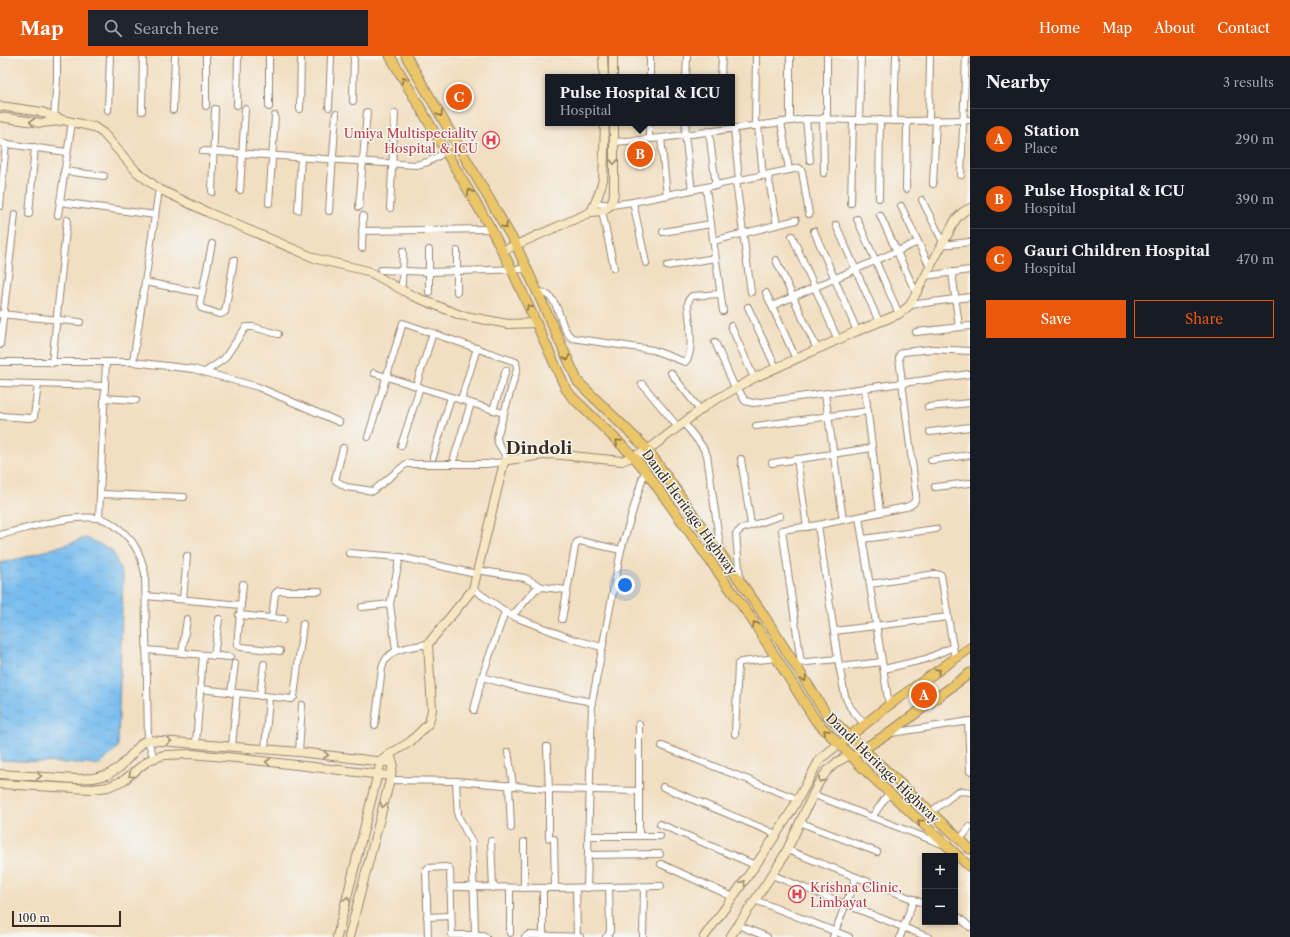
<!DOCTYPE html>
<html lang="en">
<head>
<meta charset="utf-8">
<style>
	:root { --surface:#171b24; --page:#20242c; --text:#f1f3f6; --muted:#9ea1a6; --line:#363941; --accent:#ea580c }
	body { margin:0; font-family:"Libre Caslon Text",serif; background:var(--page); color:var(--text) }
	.controls { position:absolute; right:12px; bottom:12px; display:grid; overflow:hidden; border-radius:0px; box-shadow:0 2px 6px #0003 }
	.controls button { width:36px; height:36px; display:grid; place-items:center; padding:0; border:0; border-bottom:1px solid var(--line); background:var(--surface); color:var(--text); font:20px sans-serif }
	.scale { position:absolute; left:12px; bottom:10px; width:109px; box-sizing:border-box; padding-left:4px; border:2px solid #3b2a1e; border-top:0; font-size:11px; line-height:14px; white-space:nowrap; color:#3b2a1e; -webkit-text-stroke:3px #f6f6f2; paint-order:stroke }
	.you { position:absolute; left:625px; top:529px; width:14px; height:14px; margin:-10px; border:3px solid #fff; border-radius:50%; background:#1a73e8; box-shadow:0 0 0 6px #1a73e833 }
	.badge { display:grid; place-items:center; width:26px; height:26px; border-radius:50%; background:var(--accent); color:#fff; font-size:13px; font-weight:700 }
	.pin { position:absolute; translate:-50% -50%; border:2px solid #fff; box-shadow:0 1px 4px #0006 }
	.popup { position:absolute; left:545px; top:18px; width:190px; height:52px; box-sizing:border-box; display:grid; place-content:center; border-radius:0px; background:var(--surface); filter:drop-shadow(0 1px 3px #0005); font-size:13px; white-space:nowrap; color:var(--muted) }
	.popup b { font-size:15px; color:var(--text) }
	.popup::after { content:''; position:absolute; left:50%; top:100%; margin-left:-8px; border:8px solid transparent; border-top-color:var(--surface) }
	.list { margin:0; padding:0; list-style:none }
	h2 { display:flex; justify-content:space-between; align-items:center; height:52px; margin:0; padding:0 16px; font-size:17px }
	h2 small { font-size:13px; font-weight:400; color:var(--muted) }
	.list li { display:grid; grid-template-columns:26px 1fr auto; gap:12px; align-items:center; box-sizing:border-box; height:60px; padding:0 16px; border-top:1px solid var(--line) }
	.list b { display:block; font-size:15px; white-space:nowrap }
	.list p { margin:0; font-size:13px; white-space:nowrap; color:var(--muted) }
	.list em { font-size:13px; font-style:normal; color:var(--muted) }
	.actions { display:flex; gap:8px; padding:12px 16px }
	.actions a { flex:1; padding:9px 0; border:1px solid var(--accent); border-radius:0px; text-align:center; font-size:14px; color:var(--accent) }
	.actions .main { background:var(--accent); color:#fff }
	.icon { flex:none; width:22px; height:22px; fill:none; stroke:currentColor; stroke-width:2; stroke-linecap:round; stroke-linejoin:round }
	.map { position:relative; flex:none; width:970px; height:881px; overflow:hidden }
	header { display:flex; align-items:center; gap:24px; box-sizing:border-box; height:56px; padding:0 20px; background:var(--accent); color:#fff }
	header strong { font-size:19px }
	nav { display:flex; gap:22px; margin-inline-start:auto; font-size:14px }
	.search { width:280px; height:36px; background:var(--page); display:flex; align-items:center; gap:10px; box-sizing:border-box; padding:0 14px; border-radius:0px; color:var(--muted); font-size:15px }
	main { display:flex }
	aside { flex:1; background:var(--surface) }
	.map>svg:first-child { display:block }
	.water { fill:url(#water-ripples); stroke:#597386 }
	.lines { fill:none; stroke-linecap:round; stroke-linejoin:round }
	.street-casing { stroke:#96846f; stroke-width:8 }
	.secondary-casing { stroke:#96846f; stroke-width:10 }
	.primary-casing { stroke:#96846f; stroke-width:11 }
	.street { stroke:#fff; stroke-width:6 }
	.secondary { stroke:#f7e8c3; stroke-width:8 }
	.primary { stroke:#eac669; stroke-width:9 }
	.oneway { stroke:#8a7040 }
	.oneway2 { stroke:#998970 }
	.labels { text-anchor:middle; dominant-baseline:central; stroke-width:3; stroke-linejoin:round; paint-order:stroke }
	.health-label { font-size:13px; fill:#be3a42; stroke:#f6f6f2; text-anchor:end }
	.street-label { font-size:13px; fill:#3b2a1e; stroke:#f6f6f2 }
	.district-label { font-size:17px; font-weight:bold; fill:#3b2a1e; stroke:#f6f6f2 }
</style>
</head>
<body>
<header>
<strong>Map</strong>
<div class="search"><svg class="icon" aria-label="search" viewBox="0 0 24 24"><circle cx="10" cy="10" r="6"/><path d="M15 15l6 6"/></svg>Search here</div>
<nav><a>Home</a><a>Map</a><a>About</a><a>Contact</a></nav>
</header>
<main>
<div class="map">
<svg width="970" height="881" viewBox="0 0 970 881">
	<defs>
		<pattern id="water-ripples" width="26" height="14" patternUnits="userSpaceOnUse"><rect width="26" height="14" fill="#77bcee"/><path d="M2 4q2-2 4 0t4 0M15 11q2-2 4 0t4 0" fill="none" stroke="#6399c0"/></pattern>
	</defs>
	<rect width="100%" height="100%" fill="#f6f6f2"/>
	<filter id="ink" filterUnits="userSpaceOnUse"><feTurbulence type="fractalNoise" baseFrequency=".025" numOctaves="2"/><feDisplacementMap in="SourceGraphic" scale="8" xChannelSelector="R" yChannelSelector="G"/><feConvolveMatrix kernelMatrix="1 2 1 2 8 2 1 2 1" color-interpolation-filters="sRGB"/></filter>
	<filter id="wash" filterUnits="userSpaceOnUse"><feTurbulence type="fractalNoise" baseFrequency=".012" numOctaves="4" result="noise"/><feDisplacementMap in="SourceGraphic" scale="16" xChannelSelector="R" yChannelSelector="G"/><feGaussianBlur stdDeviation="0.9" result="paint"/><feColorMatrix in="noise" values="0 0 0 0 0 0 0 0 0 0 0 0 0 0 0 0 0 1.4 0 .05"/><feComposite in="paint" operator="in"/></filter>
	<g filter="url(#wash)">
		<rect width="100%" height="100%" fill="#f2dec0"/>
		<path class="water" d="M86,482L112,494L123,521L118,691L100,709L0,704V507L22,502Z"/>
	</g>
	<g filter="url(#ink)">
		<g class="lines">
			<g class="street-casing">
				<g id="street">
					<path d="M650,21V0"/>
					<path d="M686,21L687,0"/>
					<path d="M721,21L722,0"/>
					<path d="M353,45L354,0"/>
					<path d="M237,49L238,0"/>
					<path d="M206,50V0"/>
					<path d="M269,51V0"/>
					<path d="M329,51L331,0"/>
					<path d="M300,53L301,0"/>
					<path d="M108,54L110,0"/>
					<path d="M173,54L175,0"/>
					<path d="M142,55L143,0"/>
					<path d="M54,61L57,24V0"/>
					<path d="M823,62L824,117"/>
					<path d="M806,63L810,104"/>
					<path d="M827,63V0"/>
					<path d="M790,64V0"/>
					<path d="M859,64L861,0"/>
					<path d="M929,64L930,0"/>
					<path d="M894,65L896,0"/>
					<path d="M781,66L789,114"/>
					<path d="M686,67L685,78L692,135"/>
					<path d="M758,69L763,120"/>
					<path d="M755,70L756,0"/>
					<path d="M734,72L739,124"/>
					<path d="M709,75L716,130"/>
					<path d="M661,82L667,140"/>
					<path d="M649,83V67"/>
					<path d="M615,86L661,82L806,63L907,65L970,64"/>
					<path d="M0,87L67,96"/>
					<path d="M203,95L416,109L428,106L447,95"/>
					<path d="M64,115L104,120"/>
					<path d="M768,119L777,169"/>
					<path d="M961,119L966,0"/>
					<path d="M736,125L751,236"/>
					<path d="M933,128L936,64"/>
					<path d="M706,132L723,255"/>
					<path d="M906,133L907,65"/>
					<path d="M240,134L245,53"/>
					<path d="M212,136L215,53"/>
					<path d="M879,142L880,64"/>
					<path d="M922,144L943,186"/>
					<path d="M60,146L155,159"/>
					<path d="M633,146L646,207"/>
					<path d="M269,147L275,60"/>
					<path d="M595,147L611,149L633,146L799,112L802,115L809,158"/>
					<path d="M851,147L853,64"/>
					<path d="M0,150L6,87"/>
					<path d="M901,150L930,211"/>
					<path d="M359,151L367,56"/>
					<path d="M390,152L395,57"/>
					<path d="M298,154L301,102"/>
					<path d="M329,155L336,58"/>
					<path d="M602,155L614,212"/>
					<path d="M29,158L35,91"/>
					<path d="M58,159L72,66"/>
					<path d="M880,159L916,237"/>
					<path d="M857,163L899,258"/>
					<path d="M836,169L879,266"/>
					<path d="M362,175L491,173"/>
					<path d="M814,175L857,275"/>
					<path d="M663,176L711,168"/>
					<path d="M792,180L838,284"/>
					<path d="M713,185L796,164"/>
					<path d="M212,188L200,247L201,252L219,258H221L225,256L234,204"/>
					<path d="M941,189L970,186"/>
					<path d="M362,192L363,160"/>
					<path d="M776,204L817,293"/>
					<path d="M667,210L715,202"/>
					<path d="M381,214L429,216L527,213"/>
					<path d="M952,216L959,271"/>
					<path d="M925,220L970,214"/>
					<path d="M145,226L202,237"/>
					<path d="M402,228L403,195"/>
					<path d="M537,235C542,236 548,238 551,242C561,252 560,273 572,282L653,294L685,306C695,299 689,261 688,249L689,243L692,240L719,238"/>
					<path d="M429,236V194"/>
					<path d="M457,236V195"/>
					<path d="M766,237L796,303"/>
					<path d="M910,249L970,241"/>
					<path d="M772,250L918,186"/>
					<path d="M748,251L776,312"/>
					<path d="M0,258L80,266"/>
					<path d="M731,270L754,322"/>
					<path d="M916,276L970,270"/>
					<path d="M715,286L735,332"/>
					<path d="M0,289L15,158"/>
					<path d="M0,306H133L193,313L258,331L339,366"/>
					<path d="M133,306L159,133"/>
					<path d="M52,307L67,164"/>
					<path d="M205,316L224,303L246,271H253L278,278"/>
					<path d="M374,317L503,357"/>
					<path d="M671,317L700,354"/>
					<path d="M0,327L105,330"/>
					<path d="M642,328L678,371"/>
					<path d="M416,330L433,277"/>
					<path d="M737,331L745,345L753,347L970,318"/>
					<path d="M865,333L880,456"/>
					<path d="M825,338L843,464"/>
					<path d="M104,342L136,344"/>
					<path d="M461,344L477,292"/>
					<path d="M928,351L970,347"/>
					<path d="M493,354L506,314"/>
					<path d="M0,360L30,362L34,361L38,328"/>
					<path d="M684,367L702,390L707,399L721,497"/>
					<path d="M756,370L868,355"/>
					<path d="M930,376L970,371"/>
					<path d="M368,381L403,267L516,306L517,313L497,381L498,387L508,404"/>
					<path d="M401,390L420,331"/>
					<path d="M343,392L335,424L346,431L373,435L406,408H486L504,406"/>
					<path d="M433,401L451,341"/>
					<path d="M454,402L471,347"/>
					<path d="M741,403L751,469"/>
					<path d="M797,403L807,471"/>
					<path d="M931,404L970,399"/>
					<path d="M772,407L872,392"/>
					<path d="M935,431L970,427"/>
					<path d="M100,438L184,441"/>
					<path d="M859,461L889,649"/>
					<path d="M99,462L106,306"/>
					<path d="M818,469L838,603L845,640L850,651L865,669"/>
					<path d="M0,479C29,472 68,459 97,462C112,463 131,482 137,494C141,501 143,510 145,517L148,684L154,703"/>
					<path d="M863,483L936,473"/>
					<path d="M349,497L400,501L476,518"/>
					<path d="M477,514L525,522L542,531"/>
					<path d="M740,524L736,478L741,473L780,460"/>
					<path d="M243,528L237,589L241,591L280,595"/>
					<path d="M870,528L935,518L941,519L955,603"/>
					<path d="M473,533L512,560L572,583L602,591"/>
					<path d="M146,540L241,549"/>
					<path d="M183,543L187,500"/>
					<path d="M362,551L390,548"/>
					<path d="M239,559L284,563"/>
					<path d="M512,560L535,534L542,531L567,534"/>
					<path d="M272,562L275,538L278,535H319"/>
					<path d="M562,563L575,491L577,486L580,485L621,494"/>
					<path d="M834,575L948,561"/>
					<path d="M146,594L230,601"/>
					<path d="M396,594L390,548L400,501"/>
					<path d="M182,597L187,563"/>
					<path d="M214,600L219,563"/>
					<path d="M797,607L838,603"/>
					<path d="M801,607L782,474L818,469L906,451C913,449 916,446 916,438L899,302L900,298L903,296L932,293L970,295"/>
					<path d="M839,611L882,606"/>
					<path d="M884,613L926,603L953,591"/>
					<path d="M482,621L524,633L592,646"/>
					<path d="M200,633L292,643L294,641L303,568"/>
					<path d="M231,637L235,607"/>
					<path d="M260,640L264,608"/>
					<path d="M474,654L482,621L505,556"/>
					<path d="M968,665L970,715"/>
					<path d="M375,669L382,612C387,591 411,591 428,588"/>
					<path d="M891,677L970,665"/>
					<path d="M735,678L738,608L741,606L776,602"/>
					<path d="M196,687L203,599"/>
					<path d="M232,690L237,637"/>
					<path d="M662,690L797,743"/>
					<path d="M547,691L549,733V782"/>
					<path d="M265,693L269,641"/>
					<path d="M299,696L302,649"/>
					<path d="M508,696L513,730"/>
					<path d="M390,724L456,725L549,733L639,735"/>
					<path d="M456,725L458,760L472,787L475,875"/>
					<path d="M509,729L511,772"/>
					<path d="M663,731L776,778"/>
					<path d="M812,738L942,788"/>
					<path d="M931,756L957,736L962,735L970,736"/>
					<path d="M872,761L889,737"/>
					<path d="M799,766L877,796"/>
					<path d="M660,768L755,809"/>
					<path d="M588,780H660"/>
					<path d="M639,780V668"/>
					<path d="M554,783L555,832"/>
					<path d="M960,783L970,771"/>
					<path d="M491,785L493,832"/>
					<path d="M524,786V832"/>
					<path d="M787,794L925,848"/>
					<path d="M588,799L660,798"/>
					<path d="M661,808L733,841"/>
					<path d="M772,819L928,881"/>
					<path d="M455,831L555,832L661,830"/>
					<path d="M510,832V877"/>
					<path d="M576,832L577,881"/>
					<path d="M587,832L592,646L621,494L645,414"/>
					<path d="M755,844L849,881"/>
					<path d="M955,858L970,871"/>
					<path d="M427,861L451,860"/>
					<path d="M738,869L767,881"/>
					<path d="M543,879V832"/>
					<path d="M428,881L426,814L428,812L445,811L449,812L450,815L452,879H483L486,881"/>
					<path d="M525,881L528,879L580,881"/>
					<path d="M606,881L608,880L610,875L609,831"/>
					<path d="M643,881L644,831"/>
					<path d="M833,881L856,821"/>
					<path d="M900,881L914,843"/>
				</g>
			</g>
			<g class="secondary-casing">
				<g id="secondary">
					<path d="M603,0L604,21"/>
					<path d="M613,0V21"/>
					<path d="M0,50L42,56L63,64L94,71L103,77L137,116L159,133L207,156L317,203L368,215L413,240L460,259L508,268L536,267"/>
					<path d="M0,61L41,67L60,65"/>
					<path d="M591,156L598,140L603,124L605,67"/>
					<path d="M502,195L591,156L602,155L611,149L614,138V67"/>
					<path d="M0,718L76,723L93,722L107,719L120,711L143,686L148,684L299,696L393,707"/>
					<path d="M0,728L92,733L108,731L124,724L149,704L164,699L191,698L236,702L391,720"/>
					<path d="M337,881L381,705L390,698L410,686L429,667L432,654L428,588L473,533L504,406L508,404L551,398L622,405L648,394L708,348L754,322L857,275L899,258L910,249L930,211L956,163L963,156L970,152"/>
					<path d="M349,881L390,724L393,707L391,702"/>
					<path d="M704,881L733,841L766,794L792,754L820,703L839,688"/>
					<path d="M730,881L778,810L787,794L818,728L827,715L837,706L850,699"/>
				</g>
			</g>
			<g class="primary-casing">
				<g id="primary">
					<path d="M390,0L491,173L512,214L566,333L572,341L633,400L645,414L751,562L816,665L869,718L970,811"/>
					<path d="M406,0L516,189L578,326L648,394L761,555L827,659L970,793"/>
					<path d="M845,684L889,649L970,592"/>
					<path d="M858,696L888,678L970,617"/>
				</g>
			</g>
			<use href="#street" class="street"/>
			<use href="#secondary" class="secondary"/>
			<use href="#primary" class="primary"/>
		</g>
		<defs><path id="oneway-chevron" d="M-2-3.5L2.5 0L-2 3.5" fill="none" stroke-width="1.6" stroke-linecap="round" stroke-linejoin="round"/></defs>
		<g class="oneway">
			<use href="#oneway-chevron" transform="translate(404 24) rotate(-121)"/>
			<use href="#oneway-chevron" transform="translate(440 58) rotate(60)"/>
			<use href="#oneway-chevron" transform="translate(470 136) rotate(-120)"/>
			<use href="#oneway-chevron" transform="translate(505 170) rotate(59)"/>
			<use href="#oneway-chevron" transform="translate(529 251) rotate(-115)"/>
			<use href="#oneway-chevron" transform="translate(567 302) rotate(66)"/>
			<use href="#oneway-chevron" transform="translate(618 386) rotate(-136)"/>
			<use href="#oneway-chevron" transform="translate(755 568) rotate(-122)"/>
			<use href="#oneway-chevron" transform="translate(938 615) rotate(-36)"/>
			<use href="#oneway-chevron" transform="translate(804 623) rotate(58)"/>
			<use href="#oneway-chevron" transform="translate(826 676) rotate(-135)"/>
			<use href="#oneway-chevron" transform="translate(920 766) rotate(-137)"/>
		</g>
		<g class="oneway2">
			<use href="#oneway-chevron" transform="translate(32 66) rotate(-172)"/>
			<use href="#oneway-chevron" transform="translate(614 106) rotate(91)"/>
			<use href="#oneway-chevron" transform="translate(169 685) rotate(5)"/>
			<use href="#oneway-chevron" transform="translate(326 699) rotate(6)"/>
			<use href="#oneway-chevron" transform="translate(268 706) rotate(-174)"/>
			<use href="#oneway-chevron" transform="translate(131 719) rotate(142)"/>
			<use href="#oneway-chevron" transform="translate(39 720) rotate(4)"/>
			<use href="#oneway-chevron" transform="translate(821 724) rotate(124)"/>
			<use href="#oneway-chevron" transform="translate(383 749) rotate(105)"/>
			<use href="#oneway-chevron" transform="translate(743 827) rotate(-56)"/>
			<use href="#oneway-chevron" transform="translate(347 843) rotate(-76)"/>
		</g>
	</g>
	<defs>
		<g id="hospital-ring" transform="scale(0.9)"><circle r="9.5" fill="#f6f6f2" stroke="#e0444e" stroke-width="1.5"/><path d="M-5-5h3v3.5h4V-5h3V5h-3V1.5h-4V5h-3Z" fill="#e0444e"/></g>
	</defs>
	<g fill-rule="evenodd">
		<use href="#hospital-ring" x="491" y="84"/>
		<use href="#hospital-ring" x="797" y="838"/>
	</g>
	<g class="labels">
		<g class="health-label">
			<text x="478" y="77">Umiya Multispeciality<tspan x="478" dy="15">Hospital &amp; ICU</tspan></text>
			<text x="810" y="831" text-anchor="start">Krishna Clinic,<tspan x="810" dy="15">Limbayat</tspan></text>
		</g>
		<g class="street-label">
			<text transform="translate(690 456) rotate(54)">Dandi Heritage Highway</text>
			<text transform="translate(883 712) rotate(44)">Dandi Heritage Highway</text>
		</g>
		<g class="district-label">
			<text x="539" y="392">Dindoli</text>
		</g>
	</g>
</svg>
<div class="controls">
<button>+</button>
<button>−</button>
</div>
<div class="scale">100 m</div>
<div class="you"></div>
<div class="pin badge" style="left:924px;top:639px">A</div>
<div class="pin badge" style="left:640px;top:98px">B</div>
<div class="popup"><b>Pulse Hospital &amp; ICU</b>Hospital</div>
<div class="pin badge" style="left:459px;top:41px">C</div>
</div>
<aside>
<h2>Nearby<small>3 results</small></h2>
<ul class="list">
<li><span class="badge">A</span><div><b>Station</b><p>Place</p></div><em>290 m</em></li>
<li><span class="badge">B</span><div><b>Pulse Hospital &amp; ICU</b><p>Hospital</p></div><em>390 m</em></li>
<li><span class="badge">C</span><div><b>Gauri Children Hospital</b><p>Hospital</p></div><em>470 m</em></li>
</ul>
<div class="actions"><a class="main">Save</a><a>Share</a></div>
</aside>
</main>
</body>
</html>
